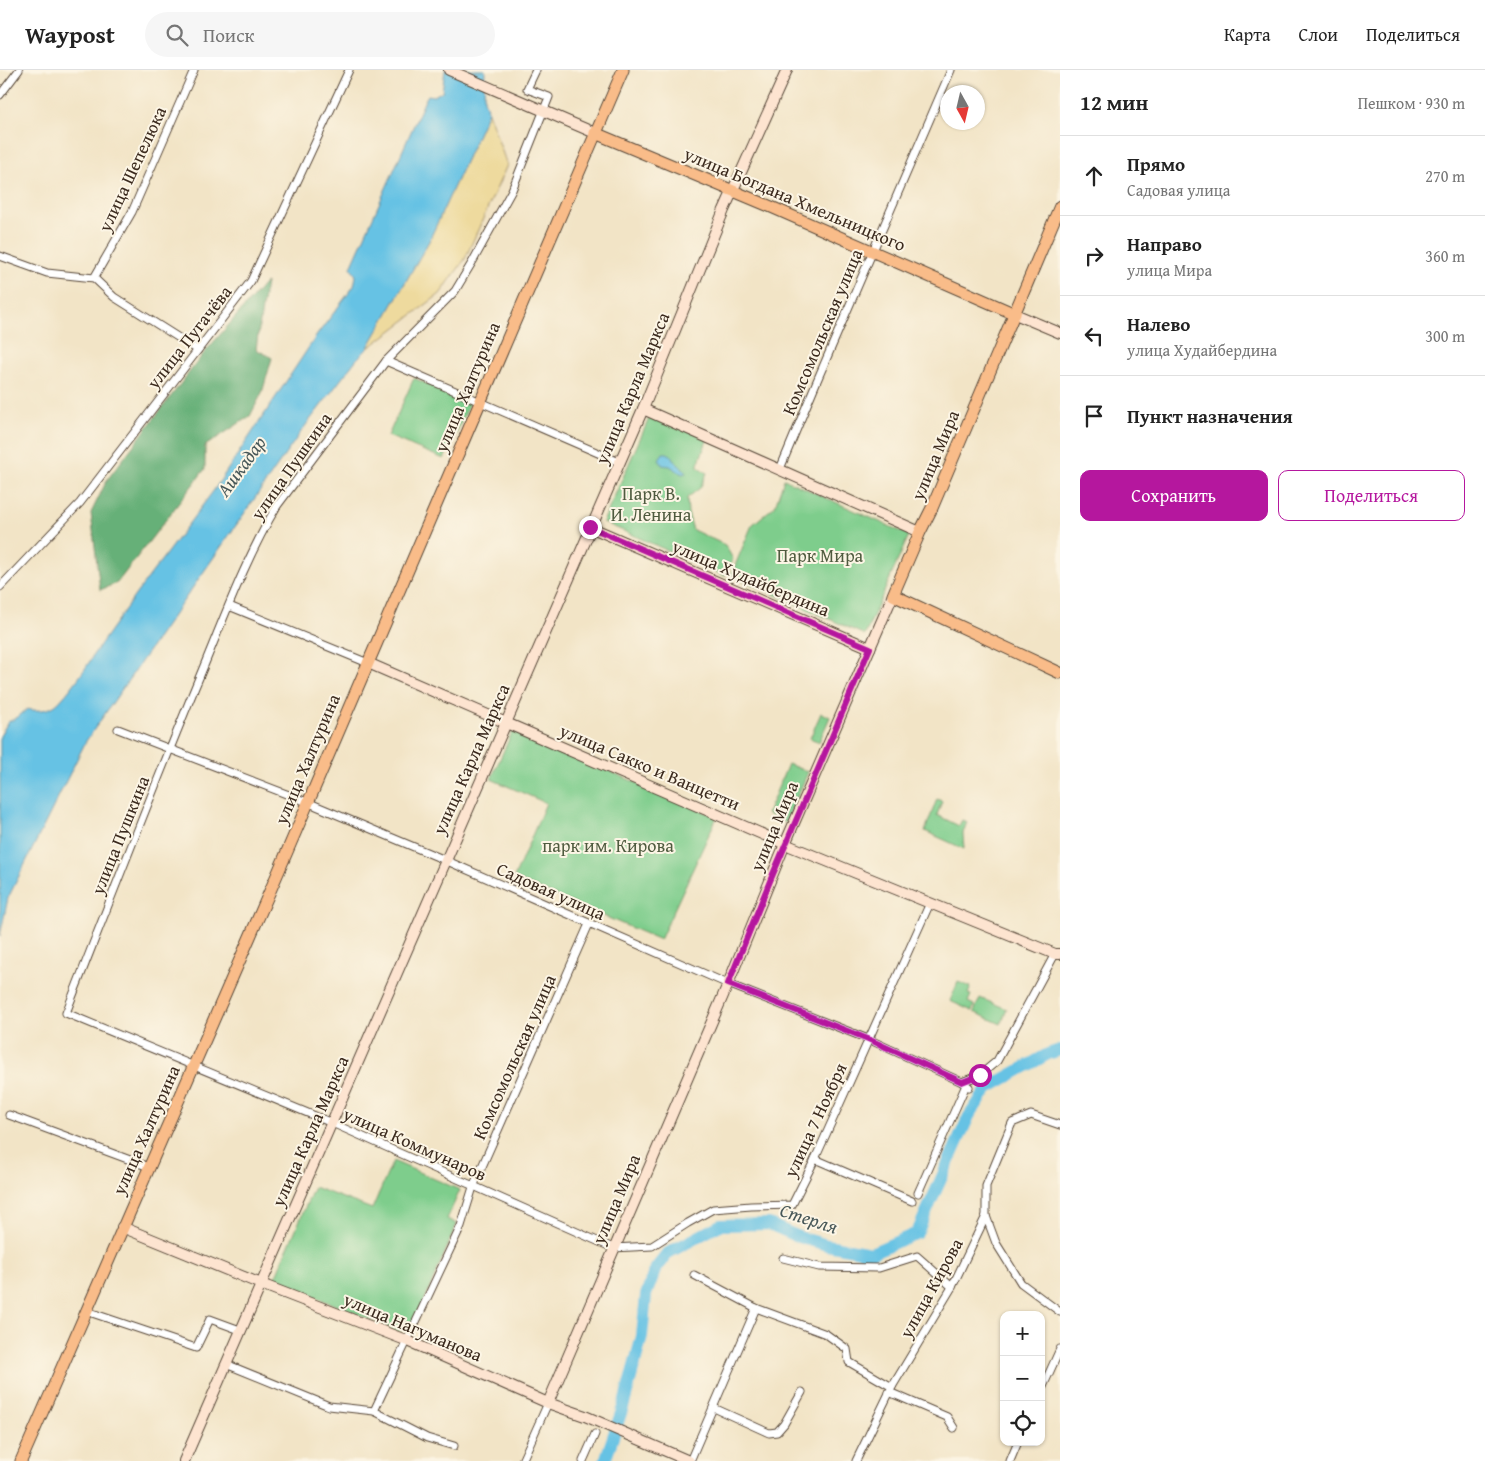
<!DOCTYPE html>
<html lang="ru">
<head>
<meta charset="utf-8">
<style>
	:root { --surface:#fff; --page:#f6f6f6; --text:#222; --muted:#767676; --line:#e0e0e0; --accent:#b5179e }
	body { margin:0; font-family:"Gentium Book Plus",serif; background:var(--page); color:var(--text) }
	.controls { position:absolute; right:15px; bottom:15px; display:grid; overflow:hidden; border-radius:10px; box-shadow:0 1px 4px #0004 }
	.controls button { width:45px; height:45px; display:grid; place-items:center; padding:0; border:0; border-bottom:1px solid var(--line); background:var(--surface); color:var(--text); font:25px sans-serif }
	.compass { position:absolute; left:940px; top:15px; width:45px; height:45px; border-radius:50%; background:var(--surface); box-shadow:0 1px 4px #0004; rotate:172deg }
	.stop { position:absolute; width:15px; height:15px; margin:-11px; border:4px solid #b5179e; border-radius:50%; background:#fff }
	.stop.end { background:#b5179e; border-color:#fff; box-shadow:0 1px 5px #0008 }
	.list { margin:0; padding:0; list-style:none }
	h2 { display:flex; justify-content:space-between; align-items:center; height:65px; margin:0; padding:0 20px; font-size:21px }
	h2 small { font-size:16px; font-weight:400; color:var(--muted) }
	.list li { display:grid; grid-template-columns:32px 1fr auto; gap:15px; align-items:center; box-sizing:border-box; height:80px; padding:0 20px; border-top:1px solid var(--line) }
	.list b { display:block; font-size:19px; white-space:nowrap }
	.list p { margin:0; font-size:16px; white-space:nowrap; color:var(--muted) }
	.list em { font-size:16px; font-style:normal; color:var(--muted) }
	.actions { display:flex; gap:10px; padding:15px 20px }
	.actions a { flex:1; padding:11px 0; border:1px solid var(--accent); border-radius:10px; text-align:center; font-size:18px; color:var(--accent) }
	.actions .main { background:var(--accent); color:#fff }
	.icon { flex:none; width:28px; height:28px; fill:none; stroke:currentColor; stroke-width:2; stroke-linecap:round; stroke-linejoin:round }
	.map { position:relative; flex:none; width:1060px; height:1391px; overflow:hidden }
	header { display:flex; align-items:center; gap:30px; box-sizing:border-box; height:70px; padding:0 25px; background:var(--surface); border-bottom:1px solid var(--line) }
	header strong { font-size:24px }
	nav { display:flex; gap:28px; margin-inline-start:auto; font-size:18px }
	.search { width:350px; height:45px; background:var(--page); display:flex; align-items:center; gap:12px; box-sizing:border-box; padding:0 18px; border-radius:28px; color:var(--muted); font-size:19px }
	main { display:flex }
	aside { flex:1; background:var(--surface) }
	.map>svg:first-child { display:block }
	.green { fill:#7ecd8c; stroke:#5c7c55 }
	.forest { fill:#66b078; stroke:#506d4b }
	.sand { fill:#eeda9e; stroke:#94825e }
	.water { fill:#66c2e4; stroke:#507681 }
	.lines { fill:none; stroke-linecap:round; stroke-linejoin:round }
	.river { stroke:#66c2e4; stroke-width:12 }
	.street-casing { stroke:#564637; stroke-width:9 }
	.secondary-casing { stroke:#564637; stroke-width:12 }
	.primary-casing { stroke:#564637; stroke-width:13 }
	.street { stroke:#fff; stroke-width:7 }
	.secondary { stroke:#fde4d0; stroke-width:10 }
	.primary { stroke:#f9bc89; stroke-width:11 }
	.route { stroke:#b5179e; stroke-width:6 }
	.labels { text-anchor:middle; dominant-baseline:central; stroke-width:4; stroke-linejoin:round; paint-order:stroke }
	.street-label { font-size:18px; fill:#3b2a1e; stroke:#fcf5e5 }
	.park-label { font-size:18px; fill:#4f5b3f; stroke:#fcf5e5 }
	.water-label { font-size:19px; font-style:italic; fill:#485859; stroke:#fcf5e5 }
</style>
</head>
<body>
<header>
<strong>Waypost</strong>
<div class="search"><svg class="icon" aria-label="search" viewBox="0 0 24 24"><circle cx="10" cy="10" r="6"/><path d="M15 15l6 6"/></svg>Поиск</div>
<nav><a>Карта</a><a>Слои</a><a>Поделиться</a></nav>
</header>
<main>
<div class="map">
<svg width="1060" height="1391" viewBox="0 0 1060 1391">
	<rect width="100%" height="100%" fill="#fcf5e5"/>
	<filter id="ink" filterUnits="userSpaceOnUse"><feTurbulence type="fractalNoise" baseFrequency=".02" numOctaves="2"/><feDisplacementMap in="SourceGraphic" scale="10" xChannelSelector="R" yChannelSelector="G"/><feConvolveMatrix kernelMatrix="1 2 1 2 8 2 1 2 1" color-interpolation-filters="sRGB"/></filter>
	<filter id="wash" filterUnits="userSpaceOnUse"><feTurbulence type="fractalNoise" baseFrequency=".0096" numOctaves="4" result="noise"/><feDisplacementMap in="SourceGraphic" scale="20" xChannelSelector="R" yChannelSelector="G"/><feGaussianBlur stdDeviation="1.12" result="paint"/><feColorMatrix in="noise" values="0 0 0 0 0 0 0 0 0 0 0 0 0 0 0 0 0 1.4 0 .05"/><feComposite in="paint" operator="in"/></filter>
	<g filter="url(#wash)">
		<rect width="100%" height="100%" fill="#f2e4c6"/>
		<g class="green">
			<path d="M414,308L470,333L444,389L388,366Z"/>
			<path d="M651,344L708,368L698,394V397L707,403L700,418L687,428L688,443L693,460L725,475L733,489L725,506L603,452Z"/>
			<path d="M784,409L909,465L865,565L731,505L752,455L775,436Z"/>
			<path d="M821,643L830,647L819,672L810,668Z"/>
			<path d="M513,660L717,747L660,870L514,808L546,733L491,709Z"/>
			<path d="M788,694L808,702L786,753L767,744Z"/>
			<path d="M937,729L942,731L937,745L959,756L962,750L967,752L963,763L964,779L925,761Z"/>
			<path d="M958,912L971,917L968,924L971,925L968,932L974,935L972,941L950,931Z"/>
			<path d="M980,928L1007,939L1001,954L974,942Z"/>
			<path d="M393,1091L460,1120L447,1149L457,1154L413,1257L398,1261L274,1210L314,1117L372,1139Z"/>
		</g>
		<path class="forest" d="M266,212L256,279L272,288L262,323L250,346L205,376V399L117,513L100,520L91,443L107,410L204,283Z"/>
		<path class="sand" d="M488,42L507,95L465,189L440,224L367,279L429,171Z"/>
		<g class="water">
			<path d="M445,0H485L484,29L488,42L429,171L367,279L356,290L303,359L86,671L8,828L0,866V666L8,652L18,647L27,639C35,641 46,641 54,636C61,633 90,594 93,585L136,524L214,420L317,265L354,216L356,206L351,197L425,30L428,25L433,26L442,22Z"/>
			<path d="M663,383H667L671,385L674,391L685,400L686,403L682,404L670,396L662,395L659,389Z"/>
		</g>
		<g class="lines">
			<path class="river" d="M605,1391L624,1334L642,1266L646,1225L656,1198L668,1183L720,1155L769,1154L799,1167L827,1175L871,1183L917,1163L969,1046L988,1018L1048,984L1060,980"/>
		</g>
	</g>
	<g filter="url(#ink)">
		<g class="lines">
			<g class="street-casing">
				<g id="street">
					<path d="M536,0L527,19L549,27L512,120L473,191L455,221L386,291L277,436C244,491 221,556 196,615C151,724 109,833 66,943L332,1053L613,1178L652,1176L688,1153L713,1139L751,1136L792,1135L815,1089L930,833"/>
					<path d="M0,25L19,0"/>
					<path d="M0,186L47,203L94,208L114,227L198,280"/>
					<path d="M94,208L132,142L194,0"/>
					<path d="M386,291L619,392"/>
					<path d="M780,399L816,313L951,0"/>
					<path d="M0,517L80,433L251,211L349,0"/>
					<path d="M229,536L368,593"/>
					<path d="M118,659L307,732L445,790L728,914L868,969L962,1012L969,1017"/>
					<path d="M962,1012L980,1005L997,991L1055,884"/>
					<path d="M9,1045L149,1097"/>
					<path d="M815,1089L912,1131"/>
					<path d="M918,1123L966,1015"/>
					<path d="M986,1146L996,1173L1021,1213L1060,1242"/>
					<path d="M783,1188L819,1197L879,1198L917,1186L952,1217"/>
					<path d="M694,1205L756,1238L826,1264L847,1279L849,1292L892,1317"/>
					<path d="M86,1241L196,1278L210,1249L240,1260"/>
					<path d="M226,1294L329,1336L374,1341L461,1156L473,1117L589,854"/>
					<path d="M1041,1321L1060,1279"/>
					<path d="M889,1322L947,1347L954,1358"/>
					<path d="M714,1338L769,1363L777,1362L784,1354L802,1322"/>
					<path d="M374,1341L427,1368L454,1376"/>
					<path d="M522,1391L548,1333"/>
					<path d="M583,1391L595,1364"/>
					<path d="M690,1391L756,1238"/>
					<path d="M856,1391L892,1317L952,1217L986,1146V1116L1012,1053L1031,1045L1060,1055"/>
					<path d="M1010,1391L1018,1372"/>
				</g>
			</g>
			<g class="secondary-casing">
				<g id="secondary">
					<path d="M449,0L595,63"/>
					<path d="M1015,244L1060,263"/>
					<path d="M643,339L920,462"/>
					<path d="M590,457L870,578"/>
					<path d="M368,593L785,774L1055,884H1060"/>
					<path d="M122,1157L261,1214L408,1271L548,1333L585,1346L689,1391"/>
					<path d="M548,1333L728,914L785,774L893,525"/>
					<path d="M184,1391L643,339L724,140L787,0"/>
				</g>
			</g>
			<g class="primary-casing">
				<g id="primary">
					<path d="M595,63L769,136L1015,244"/>
					<path d="M1060,136L932,438L920,462L893,525L1060,603"/>
					<path d="M21,1391L277,805L623,0"/>
				</g>
			</g>
			<use href="#street" class="street"/>
			<use href="#secondary" class="secondary"/>
			<use href="#primary" class="primary"/>
		</g>
	</g>
	<g class="lines" filter="url(#ink)">
		<path class="route" d="M590,457L870,578L770,811L728,914L868,969L962,1012L980,1005"/>
	</g>
	<g class="labels">
		<g class="street-label">
			<text transform="translate(132 99) rotate(-65)">улица Шепелюка</text>
			<text transform="translate(795 129) rotate(23)">улица Богдана Хмельницкого</text>
			<text transform="translate(822 262) rotate(-67)">Комсомольская улица</text>
			<text transform="translate(189 267) rotate(-52)">улица Пугачёва</text>
			<text transform="translate(467 317) rotate(-67)">улица Халтурина</text>
			<text transform="translate(632 318) rotate(-67)">улица Карла Маркса</text>
			<text transform="translate(935 385) rotate(-67)">улица Мира</text>
			<text transform="translate(291 396) rotate(-55)">улица Пушкина</text>
			<text transform="translate(751 508) rotate(23)">улица Худайбердина</text>
			<text transform="translate(307 689) rotate(-67)">улица Халтурина</text>
			<text transform="translate(471 689) rotate(-66)">улица Карла Маркса</text>
			<text transform="translate(650 697) rotate(23)">улица Сакко и Ванцетти</text>
			<text transform="translate(774 756) rotate(-67)">улица Мира</text>
			<text transform="translate(120 765) rotate(-68)">улица Пушкина</text>
			<text transform="translate(551 821) rotate(24)">Садовая улица</text>
			<text transform="translate(514 987) rotate(-66)">Комсомольская улица</text>
			<text transform="translate(815 1050) rotate(-65)">улица 7 Ноября</text>
			<text transform="translate(146 1060) rotate(-66)">улица Халтурина</text>
			<text transform="translate(310 1061) rotate(-66)">улица Карла Маркса</text>
			<text transform="translate(415 1074) rotate(24)">улица Коммунаров</text>
			<text transform="translate(616 1129) rotate(-67)">улица Мира</text>
			<text transform="translate(931 1218) rotate(-61)">улица Кирова</text>
			<text transform="translate(413 1257) rotate(23)">улица Нагуманова</text>
		</g>
		<g class="park-label">
			<text x="651" y="423">Парк В.<tspan x="651" dy="21">И. Ленина</tspan></text>
			<text x="820" y="485">Парк Мира</text>
			<text x="608" y="775">парк им. Кирова</text>
		</g>
		<g class="water-label">
			<text transform="translate(241 396) rotate(-54)">Ашкадар</text>
			<text transform="translate(809 1148) rotate(18)">Стерля</text>
		</g>
	</g>
</svg>
<div class="controls">
<button>+</button>
<button>−</button>
<button><svg class="icon" aria-label="locate" viewBox="0 0 24 24"><circle cx="12" cy="12" r="6"/><path d="M12 2v4M12 18v4M2 12h4M18 12h4"/></svg></button>
</div>
<svg class="compass" viewBox="-18 -18 36 36"><path d="M0-13l5 13h-10z" fill="#e53935"/><path d="M0 13l5-13h-10z" fill="#767676"/></svg>
<div class="stop" style="left:980px;top:1005px"></div>
<div class="stop end" style="left:590px;top:457px"></div>
</div>
<aside>
<h2>12 мин<small>Пешком · 930 m</small></h2>
<ul class="list">
<li><svg class="icon" aria-label="ahead" viewBox="0 0 24 24"><path d="M12 20V5M6 11l6-6 6 6"/></svg><div><b>Прямо</b><p>Садовая улица</p></div><em>270 m</em></li>
<li><svg class="icon" aria-label="right" viewBox="0 0 24 24"><path d="M7 20v-9h11M14 6l5 5-5 5"/></svg><div><b>Направо</b><p>улица Мира</p></div><em>360 m</em></li>
<li><svg class="icon" aria-label="left" viewBox="0 0 24 24"><path d="M17 20v-9H6M10 6l-5 5 5 5"/></svg><div><b>Налево</b><p>улица Худайбердина</p></div><em>300 m</em></li>
<li><svg class="icon" aria-label="arrive" viewBox="0 0 24 24"><path d="M6 21V4h12l-3 4 3 4H6"/></svg><div><b>Пункт назначения</b></div></li>
</ul>
<div class="actions"><a class="main">Сохранить</a><a>Поделиться</a></div>
</aside>
</main>
</body>
</html>
